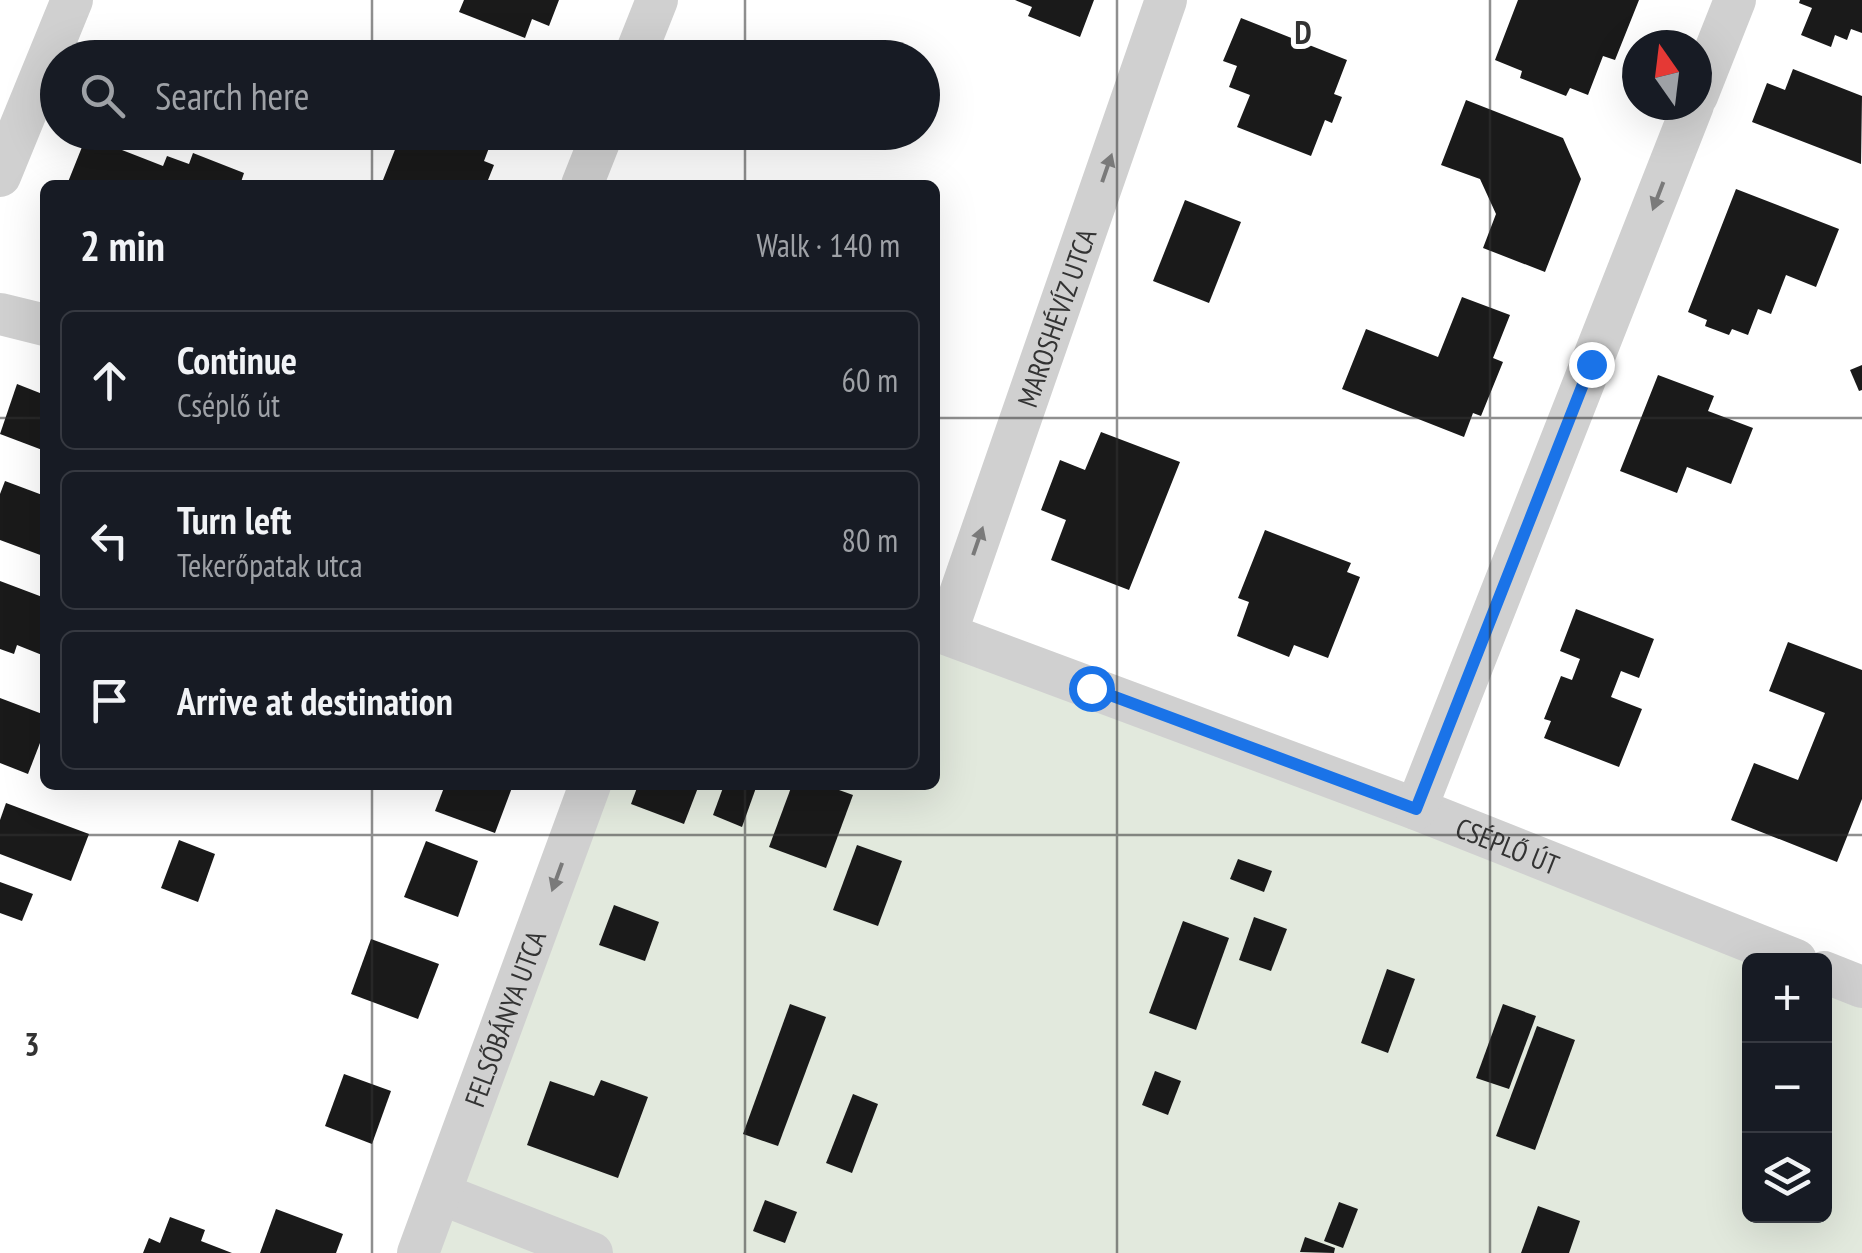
<!DOCTYPE html>
<html lang="en">
<head>
<meta charset="utf-8">
<style>
	:root { --surface:#171b24; --page:#20242c; --text:#f1f3f6; --muted:#9ea1a6; --line:#363941 }
	body { margin:0; font-family:"PT Sans Narrow",sans-serif; background:var(--page); color:var(--text) }
	.controls { position:absolute; right:30px; bottom:30px; display:grid; overflow:hidden; border-radius:15px; box-shadow:0 10px 40px #0002 }
	.controls button { width:90px; height:90px; display:grid; place-items:center; padding:0; border:0; border-bottom:2px solid var(--line); background:var(--surface); color:var(--text); font:50px sans-serif }
	.compass { position:absolute; left:1622px; top:30px; width:90px; height:90px; border-radius:50%; background:var(--surface); box-shadow:0 10px 40px #0002; rotate:346deg }
	.stop { position:absolute; width:30px; height:30px; margin:-22px; border:8px solid #1a73e8; border-radius:50%; background:#fff }
	.stop.end { background:#1a73e8; border-color:#fff; box-shadow:0 2px 10px #0008 }
	.list { margin:0; padding:0; list-style:none }
	h2 { display:flex; justify-content:space-between; align-items:center; height:130px; margin:0; padding:0 40px; font-size:42px }
	h2 small { font-size:32px; font-weight:400; color:var(--muted) }
	.list li { display:grid; grid-template-columns:65px 1fr auto; gap:30px; align-items:center; box-sizing:border-box; height:140px; margin:0 20px 20px; padding:0 20px; border:2px solid var(--line); border-radius:15px }
	.list b { display:block; font-size:38px; white-space:nowrap }
	.list p { margin:0; font-size:32px; white-space:nowrap; color:var(--muted) }
	.list em { font-size:32px; font-style:normal; color:var(--muted) }
	.icon { flex:none; width:55px; height:55px; fill:none; stroke:currentColor; stroke-width:2; stroke-linecap:round; stroke-linejoin:round }
	.map { position:relative; flex:none; width:1862px; height:1253px; overflow:hidden }
	.search { position:absolute; background:var(--surface); box-shadow:0 10px 40px #0002; left:40px; top:40px; width:900px; height:110px; display:flex; align-items:center; gap:25px; box-sizing:border-box; padding:0 35px; border-radius:55px; color:var(--muted); font-size:38px }
	.panel { position:absolute; background:var(--surface); box-shadow:0 10px 40px #0002; left:40px; top:180px; width:900px; height:610px; border-radius:15px }
	.map>svg:first-child { display:block }
	.green { fill:#e2e9dd }
	.building { fill:#1a1a1a }
	.lines { fill:none; stroke-linecap:round; stroke-linejoin:round }
	.minor { stroke:#d0d0d0; stroke-width:42 }
	.oneway { fill:#7a7a7a }
	.route { stroke:#1a73e8; stroke-width:12 }
	.grid { fill:none; stroke:#333; stroke-width:2.5; stroke-opacity:0.55 }
	.labels { text-anchor:middle; dominant-baseline:central; stroke-width:10; stroke-linejoin:round; paint-order:stroke }
	.street-label { font-size:28px; fill:#333; stroke:#fff }
	.grid-label { font-size:32px; text-anchor:middle; font-weight:bold; fill:#333; stroke:#fff; stroke-width:10; stroke-linejoin:round; paint-order:stroke }
</style>
</head>
<body>
<div class="map">
<svg width="1862" height="1253" viewBox="0 0 1862 1253">
	<rect width="100%" height="100%" fill="#fff"/>
	<path class="green" d="M935,630L1750,960V1216H1824L1825,972L1862,987V1253H418L590,785H935Z"/>
	<g class="building">
		<path d="M464,0H559L549,26L532,19L525,38L459,12Z"/>
		<path d="M1015,0H1094L1080,37L1028,16L1032,7Z"/>
		<path d="M1518,0H1639L1615,60L1603,56L1588,95L1570,88L1566,96L1520,78L1522,71L1495,60Z"/>
		<path d="M1800,0H1862V33L1851,29L1847,40L1835,35L1831,47L1801,35L1812,8L1799,3Z"/>
		<path d="M1241,18L1347,60L1334,94L1342,97L1332,123L1325,120L1311,156L1237,127L1250,95L1229,87L1237,66L1223,61Z"/>
		<path d="M122,47L147,57V58H118Z"/>
		<path d="M1793,69L1862,96L1861,164L1752,122L1767,83L1785,90Z"/>
		<path d="M1466,100L1563,138L1581,179L1545,272L1483,248L1496,214L1480,179L1441,165Z"/>
		<path d="M88,132H129L122,150L163,166L167,156L189,164L193,153L244,173L240,185H75L68,182Z"/>
		<path d="M402,132H495L484,161L494,165L486,185H381Z"/>
		<path d="M1736,189L1839,229L1816,287L1786,275L1771,314L1758,309L1748,335L1732,329L1729,335L1705,326L1707,320L1688,312Z"/>
		<path d="M1185,200L1241,222L1209,303L1153,281Z"/>
		<path d="M1462,297L1510,315L1493,358L1503,362L1481,416L1473,413L1464,437L1342,389L1366,329L1438,357Z"/>
		<path d="M1862,365V390L1859,391L1850,370Z"/>
		<path d="M1658,375L1714,396L1708,411L1753,428L1731,484L1687,467L1677,493L1620,471Z"/>
		<path d="M17,384L45,395V451L0,434Z"/>
		<path d="M1101,432L1180,462L1129,590L1051,560L1066,520L1041,510L1060,460L1085,470Z"/>
		<path d="M5,481L45,496L43,556L0,540V494Z"/>
		<path d="M1265,530L1351,563L1347,572L1360,577L1328,658L1294,645L1289,657L1237,636L1249,602L1238,598Z"/>
		<path d="M0,581L45,598L42,655L17,645L14,654L0,649Z"/>
		<path d="M1576,609L1654,639L1639,678L1621,671L1611,697L1642,709L1619,767L1544,738L1551,721L1544,719L1561,676L1572,680L1580,659L1560,651Z"/>
		<path d="M1788,642L1862,670V799L1837,862L1731,820L1754,763L1798,780L1825,713L1769,691Z"/>
		<path d="M0,698L45,715V730L28,774L0,763Z"/>
		<path d="M445,785H513L495,833L435,811Z"/>
		<path d="M638,785H699L684,824L631,804Z"/>
		<path d="M724,785H757L742,827L713,815Z"/>
		<path d="M792,785H825L853,795L826,868L769,847Z"/>
		<path d="M6,803L89,834L71,881L0,854V820Z"/>
		<path d="M179,840L215,854L198,902L161,888Z"/>
		<path d="M426,841L478,861L458,917L404,897Z"/>
		<path d="M857,845L902,861L878,926L833,910Z"/>
		<path d="M1238,859L1272,871L1264,892L1230,879Z"/>
		<path d="M0,882L33,894L22,921L0,913Z"/>
		<path d="M614,905L659,922L645,961L599,945Z"/>
		<path d="M1254,917L1287,929L1271,971L1239,960Z"/>
		<path d="M1183,921L1229,938L1196,1030L1149,1013Z"/>
		<path d="M371,939L439,964L418,1019L351,994Z"/>
		<path d="M1387,969L1415,979L1388,1053L1361,1043Z"/>
		<path d="M790,1004L826,1017L778,1146L743,1134Z"/>
		<path d="M1503,1004L1536,1016L1509,1089L1476,1078Z"/>
		<path d="M1537,1026L1575,1040L1535,1150L1496,1136Z"/>
		<path d="M1155,1071L1181,1081L1168,1115L1142,1105Z"/>
		<path d="M344,1074L391,1091L372,1144L325,1126Z"/>
		<path d="M601,1080L648,1097L618,1178L527,1145L550,1081L594,1096Z"/>
		<path d="M853,1094L878,1104L852,1173L826,1163Z"/>
		<path d="M765,1200L797,1212L785,1243L753,1231Z"/>
		<path d="M1339,1202L1358,1209L1343,1248L1324,1241Z"/>
		<path d="M1538,1206L1580,1221L1569,1253H1521Z"/>
		<path d="M276,1209L343,1234L336,1253H260Z"/>
		<path d="M170,1217L205,1230L201,1241L232,1253H143L149,1238L160,1243Z"/>
		<path d="M1305,1237L1335,1248L1334,1253L1300,1252Z"/>
	</g>
	<g class="lines">
		<g class="minor">
			<path d="M634,58L657,0"/>
			<path d="M1697,96L1735,0"/>
			<path d="M0,176L72,0"/>
			<path d="M582,185L603,132"/>
			<path d="M0,314L45,325"/>
			<path id="s1" d="M935,630L1416,809L1796,960"/>
			<path id="s2" d="M946,634L1166,0"/>
			<path d="M1416,809L1693,105"/>
			<path d="M1824,972L1862,987"/>
			<path d="M441,1194L592,1253"/>
			<path id="s3" d="M418,1253L590,785"/>
		</g>
	</g>
	<defs><path id="oneway-solid" d="M-6-.8H1V-3.2L6.5 0L1 3.2V.8H-6Z" transform="scale(2.5)"/></defs>
	<g class="oneway">
		<use href="#oneway-solid" transform="translate(1107 168) rotate(-71)"/>
		<use href="#oneway-solid" transform="translate(1658 196) rotate(111)"/>
		<use href="#oneway-solid" transform="translate(978 541) rotate(-71)"/>
		<use href="#oneway-solid" transform="translate(557 877) rotate(110)"/>
	</g>
	<g class="lines">
		<path class="route" d="M1091,688L1416,809L1591,364"/>
	</g>
	<path class="grid" d="M372,0V58M745,0V58M1117,0V1253M1490,0V1253M372,132V185M745,132V185M0,418H45M935,418H1862M372,785V1253M745,785V1253M0,835H1862"/>
	<g class="labels">
		<g class="street-label">
			<text stroke="none"><textPath href="#s2" startOffset="335">MAROSHÉVÍZ UTCA</textPath></text>
			<text stroke="none"><textPath href="#s1" startOffset="612">CSÉPLŐ ÚT</textPath></text>
			<text stroke="none"><textPath href="#s3" startOffset="250">FELSŐBÁNYA UTCA</textPath></text>
		</g>
	</g>
	<g class="grid-label">
		<text x="1303" y="44">D</text>
		<text x="32" y="1056">3</text>
	</g>
</svg>
<div class="controls">
<button>+</button>
<button>−</button>
<button><svg class="icon" aria-label="layers" viewBox="0 0 24 24"><path d="M12 4l9 5-9 5-9-5zM3 14l9 5 9-5"/></svg></button>
</div>
<svg class="compass" viewBox="-18 -18 36 36"><path d="M0-13l5 13h-10z" fill="#e53935"/><path d="M0 13l5-13h-10z" fill="#9ea1a6"/></svg>
<div class="stop" style="left:1091px;top:688px"></div>
<div class="stop end" style="left:1591px;top:364px"></div>
<div class="search"><svg class="icon" aria-label="search" viewBox="0 0 24 24"><circle cx="10" cy="10" r="6"/><path d="M15 15l6 6"/></svg>Search here</div>
<section class="panel">
<h2>2 min<small>Walk · 140 m</small></h2>
<ul class="list">
<li><svg class="icon" aria-label="ahead" viewBox="0 0 24 24"><path d="M12 20V5M6 11l6-6 6 6"/></svg><div><b>Continue</b><p>Cséplő út</p></div><em>60 m</em></li>
<li><svg class="icon" aria-label="left" viewBox="0 0 24 24"><path d="M17 20v-9H6M10 6l-5 5 5 5"/></svg><div><b>Turn left</b><p>Tekerőpatak utca</p></div><em>80 m</em></li>
<li><svg class="icon" aria-label="arrive" viewBox="0 0 24 24"><path d="M6 21V4h12l-3 4 3 4H6"/></svg><div><b>Arrive at destination</b></div></li>
</ul>
</section>
</div>
</body>
</html>
